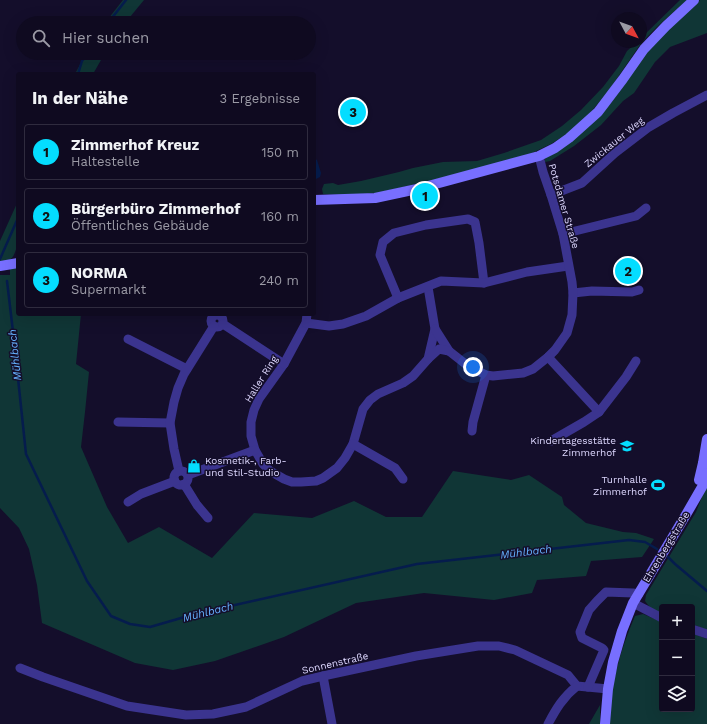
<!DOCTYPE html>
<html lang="de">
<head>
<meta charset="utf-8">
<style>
	:root { --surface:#0f0a20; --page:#181329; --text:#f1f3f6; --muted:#9b9aa5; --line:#2f2b3e; --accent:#04ddff }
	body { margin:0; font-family:"Work Sans",sans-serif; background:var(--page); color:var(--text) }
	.controls { position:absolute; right:12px; bottom:12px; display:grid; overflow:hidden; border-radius:4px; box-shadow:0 4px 16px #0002 }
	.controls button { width:36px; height:36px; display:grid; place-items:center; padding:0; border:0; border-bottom:1px solid var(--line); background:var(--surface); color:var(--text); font:20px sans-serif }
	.compass { position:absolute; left:611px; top:12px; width:36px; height:36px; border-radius:50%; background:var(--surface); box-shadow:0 4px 16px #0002; rotate:131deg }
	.you { position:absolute; left:473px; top:367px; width:14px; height:14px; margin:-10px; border:3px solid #fff; border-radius:50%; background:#1a73e8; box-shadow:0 0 0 6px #1a73e833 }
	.badge { display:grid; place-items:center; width:26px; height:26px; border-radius:50%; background:var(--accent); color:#111; font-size:13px; font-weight:700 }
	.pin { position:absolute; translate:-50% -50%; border:2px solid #fff; box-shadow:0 1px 4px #0006 }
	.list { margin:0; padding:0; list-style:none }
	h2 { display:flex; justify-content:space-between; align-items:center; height:52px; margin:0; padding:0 16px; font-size:17px }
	h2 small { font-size:13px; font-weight:400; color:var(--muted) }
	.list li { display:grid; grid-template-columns:26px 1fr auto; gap:12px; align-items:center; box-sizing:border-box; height:56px; margin:0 8px 8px; padding:0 8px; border:1px solid var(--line); border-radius:4px }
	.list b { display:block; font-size:15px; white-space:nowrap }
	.list p { margin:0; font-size:13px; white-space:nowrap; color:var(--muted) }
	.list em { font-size:13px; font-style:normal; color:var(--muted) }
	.icon { flex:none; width:22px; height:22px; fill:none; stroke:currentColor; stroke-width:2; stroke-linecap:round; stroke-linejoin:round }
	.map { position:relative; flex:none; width:707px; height:724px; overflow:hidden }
	.search { position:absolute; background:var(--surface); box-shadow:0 4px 16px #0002; left:16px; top:16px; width:300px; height:44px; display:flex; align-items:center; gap:10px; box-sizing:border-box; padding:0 14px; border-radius:22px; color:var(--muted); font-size:15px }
	.panel { position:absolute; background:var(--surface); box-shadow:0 4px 16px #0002; left:16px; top:72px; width:300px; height:244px; border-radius:4px }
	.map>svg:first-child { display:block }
	.green { fill:#103636 }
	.water { fill:#051c4d }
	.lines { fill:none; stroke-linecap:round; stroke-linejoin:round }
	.stream { stroke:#051c4d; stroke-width:2.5 }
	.street { stroke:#3b348f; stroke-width:9 }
	.secondary { stroke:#786fff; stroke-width:10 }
	.labels { text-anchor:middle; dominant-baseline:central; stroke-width:3; stroke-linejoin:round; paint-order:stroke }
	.street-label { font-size:10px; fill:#ded8ff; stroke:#140e2b }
	.poi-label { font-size:10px; fill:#ded8ff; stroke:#140e2b; text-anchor:end }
	.water-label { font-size:11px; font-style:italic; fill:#66b2ff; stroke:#140e2b }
</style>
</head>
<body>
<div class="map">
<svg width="707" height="724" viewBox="0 0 707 724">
	<rect width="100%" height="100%" fill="#140e2b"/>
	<g class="green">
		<path d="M123,0H144L125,23H105Z"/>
		<path d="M680,0H687L659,25L642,42L609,90L586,118L570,132L551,144L532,153L509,160L429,181L377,193L345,195L323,194L322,189L324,184L333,183L338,185L361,181L399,172L413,168L443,162L477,161L504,153L541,140L562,126L581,110L603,87L619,66L627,51L637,42H641V38Z"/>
		<path d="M700,0H707V33L670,47L655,62L634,93L623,101L601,125L574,146L550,161L545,162V159L547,155L610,104C622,89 631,71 643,56C660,36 680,18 700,0Z"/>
		<path d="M86,53H105L93,74H75Z"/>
		<path d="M18,201C18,213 22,254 9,260C7,262 3,262 0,263V241Z"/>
		<path d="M18,267V314H81L76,364L89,372L85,412L81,447L107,507L128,543L159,527L212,558L254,513L312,518L354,501L386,517H422L453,471L511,480L529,475L562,497L564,505L586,523L623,532L636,533L654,539L642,557L591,561L586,576L537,580L532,593L494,600L424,593L356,603L284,637L215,661L173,670L135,663L42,623L37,585L29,549L19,528L0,508V275H10V268Z"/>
		<path d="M707,484V630L692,624V607H662V613L651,609L645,601L646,595L696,512Z"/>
		<path d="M643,614L662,622V709H692V633L707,639V724H609C610,687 620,650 635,616Z"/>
		<path d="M600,705V724H589Z"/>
	</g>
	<path class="water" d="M314,158L317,160L321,173L320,177L314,180Z"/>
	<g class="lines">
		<g class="stream">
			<path d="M108,23L126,0"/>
			<path d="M78,74L82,61L88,53"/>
			<path d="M0,259L18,218"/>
			<path d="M7,281L14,340L26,454L87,581L111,616L130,624L150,627L195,614L417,564L629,540L645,542L657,549"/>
			<path d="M668,557L675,564L707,591"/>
		</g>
		<g class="street">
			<path d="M551,195L582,183L615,153L649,127L673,113L707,95"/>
			<path d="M563,234L636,216L646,208"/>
			<path d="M573,293L592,291L632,292L639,290"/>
			<path d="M398,298L380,255L383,242L394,233L426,225L468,219L475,222L479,243L484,283"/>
			<path d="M307,314L306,323L284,364L259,399L254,410L251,422V436L255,450L263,464L270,471L284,479L292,482H301L316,481L323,478L337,468L345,458L353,444L363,409L370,400L378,394L403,383L413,376L428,359L435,329L428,287"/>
			<circle cx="217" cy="321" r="6"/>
			<path d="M306,323L329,326L343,324L366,316L398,298L441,281L484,283L527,272L568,266"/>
			<path d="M223,324L284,364"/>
			<path d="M435,329L449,351L468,366L486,375L493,376L523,373L533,369L548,357L555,350L567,333L572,315L573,293L572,282L563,234L551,195L543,172L539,156"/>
			<path d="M128,339L187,369"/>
			<path d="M548,357L599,412"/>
			<path d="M428,359L439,349L449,351"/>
			<path d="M118,422L170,423"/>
			<path d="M472,431L473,422L486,375"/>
			<path d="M551,441L584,422L599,412L626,377L636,361"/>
			<path d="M353,444L395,468L403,479"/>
			<path d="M179,471L174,449L170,423L174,402L178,388L184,374L214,326"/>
			<circle cx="181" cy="478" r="7"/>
			<path d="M188,475L255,450"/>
			<path d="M184,484L197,505L208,518"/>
			<path d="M128,502L141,494L175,481"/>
			<path d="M633,603L662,618"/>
			<path d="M692,629L707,634"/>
			<path d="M20,668L43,677L127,706L186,715L213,714L246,707L302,681L323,676L416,656L478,646H499L515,650L568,675L577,686L608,689"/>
			<path d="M323,676L332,724"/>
			<path d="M588,687L604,650L602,648L582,638L580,632L589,610L597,601L606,592L633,593L639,594"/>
			<path d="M548,724C556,709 563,697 577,686"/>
		</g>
		<g class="secondary">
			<path d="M314,200L375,198L417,189L539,156L555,148L569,138L598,112L623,79L644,49L666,26L694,0"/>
			<path d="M0,266L18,263"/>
			<path d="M699,480L703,463L707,439"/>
			<path d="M605,724L608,689L613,662L622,631L633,603L687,513L702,487L707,473"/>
		</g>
	</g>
	<defs>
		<g id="school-bare" transform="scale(1.08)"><path d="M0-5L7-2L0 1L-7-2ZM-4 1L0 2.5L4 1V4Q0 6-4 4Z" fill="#04ddff" stroke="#140e2b" stroke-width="2.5" paint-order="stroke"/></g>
		<g id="shop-bare" transform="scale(1.08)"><path d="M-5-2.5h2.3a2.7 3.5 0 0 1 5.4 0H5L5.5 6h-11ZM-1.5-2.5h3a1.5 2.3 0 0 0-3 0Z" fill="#04ddff" stroke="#140e2b" stroke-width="2.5" paint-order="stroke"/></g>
		<g id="stadium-bare" transform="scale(1.08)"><path d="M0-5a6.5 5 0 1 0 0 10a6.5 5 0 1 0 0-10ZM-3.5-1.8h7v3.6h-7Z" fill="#04ddff" stroke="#140e2b" stroke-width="2.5" paint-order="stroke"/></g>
	</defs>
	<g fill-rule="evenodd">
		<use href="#school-bare" x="627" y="446"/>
		<use href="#shop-bare" x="194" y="466"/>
		<use href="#stadium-bare" x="658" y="485"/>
	</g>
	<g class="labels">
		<g class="street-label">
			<text transform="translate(614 142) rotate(-39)">Zwickauer Weg</text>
			<text transform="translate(564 206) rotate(74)">Potsdamer Straße</text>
			<text transform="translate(261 379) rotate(-58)">Haller Ring</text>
			<text transform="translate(666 547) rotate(-59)">Ehrenbergstraße</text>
			<text transform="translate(335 663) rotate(-13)">Sonnenstraße</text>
		</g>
		<g class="poi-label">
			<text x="616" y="440">Kindertagesstätte<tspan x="616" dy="12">Zimmerhof</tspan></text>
			<text x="205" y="460" text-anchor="start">Kosmetik-, Farb-<tspan x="205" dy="12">und Stil-Studio</tspan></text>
			<text x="647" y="479">Turnhalle<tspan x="647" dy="12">Zimmerhof</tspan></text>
		</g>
		<g class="water-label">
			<text transform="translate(15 355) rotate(-96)">Mühlbach</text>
			<text transform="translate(526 552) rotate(-7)">Mühlbach</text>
			<text transform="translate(208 612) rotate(-14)">Mühlbach</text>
		</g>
	</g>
</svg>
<div class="controls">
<button>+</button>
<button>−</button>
<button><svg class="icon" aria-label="layers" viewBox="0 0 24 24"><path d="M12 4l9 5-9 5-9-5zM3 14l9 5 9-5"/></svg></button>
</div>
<svg class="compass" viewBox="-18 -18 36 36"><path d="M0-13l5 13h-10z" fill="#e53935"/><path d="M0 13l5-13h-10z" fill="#9b9aa5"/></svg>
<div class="you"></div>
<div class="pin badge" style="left:425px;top:196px">1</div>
<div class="pin badge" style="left:628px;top:271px">2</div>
<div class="pin badge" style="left:353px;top:112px">3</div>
<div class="search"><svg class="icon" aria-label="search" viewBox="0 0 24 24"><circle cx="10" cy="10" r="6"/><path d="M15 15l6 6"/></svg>Hier suchen</div>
<section class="panel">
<h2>In der Nähe<small>3 Ergebnisse</small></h2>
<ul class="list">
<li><span class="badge">1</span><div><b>Zimmerhof Kreuz</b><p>Haltestelle</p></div><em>150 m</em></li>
<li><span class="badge">2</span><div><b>Bürgerbüro Zimmerhof</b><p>Öffentliches Gebäude</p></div><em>160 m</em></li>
<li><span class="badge">3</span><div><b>NORMA</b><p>Supermarkt</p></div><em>240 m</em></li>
</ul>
</section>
</div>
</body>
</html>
